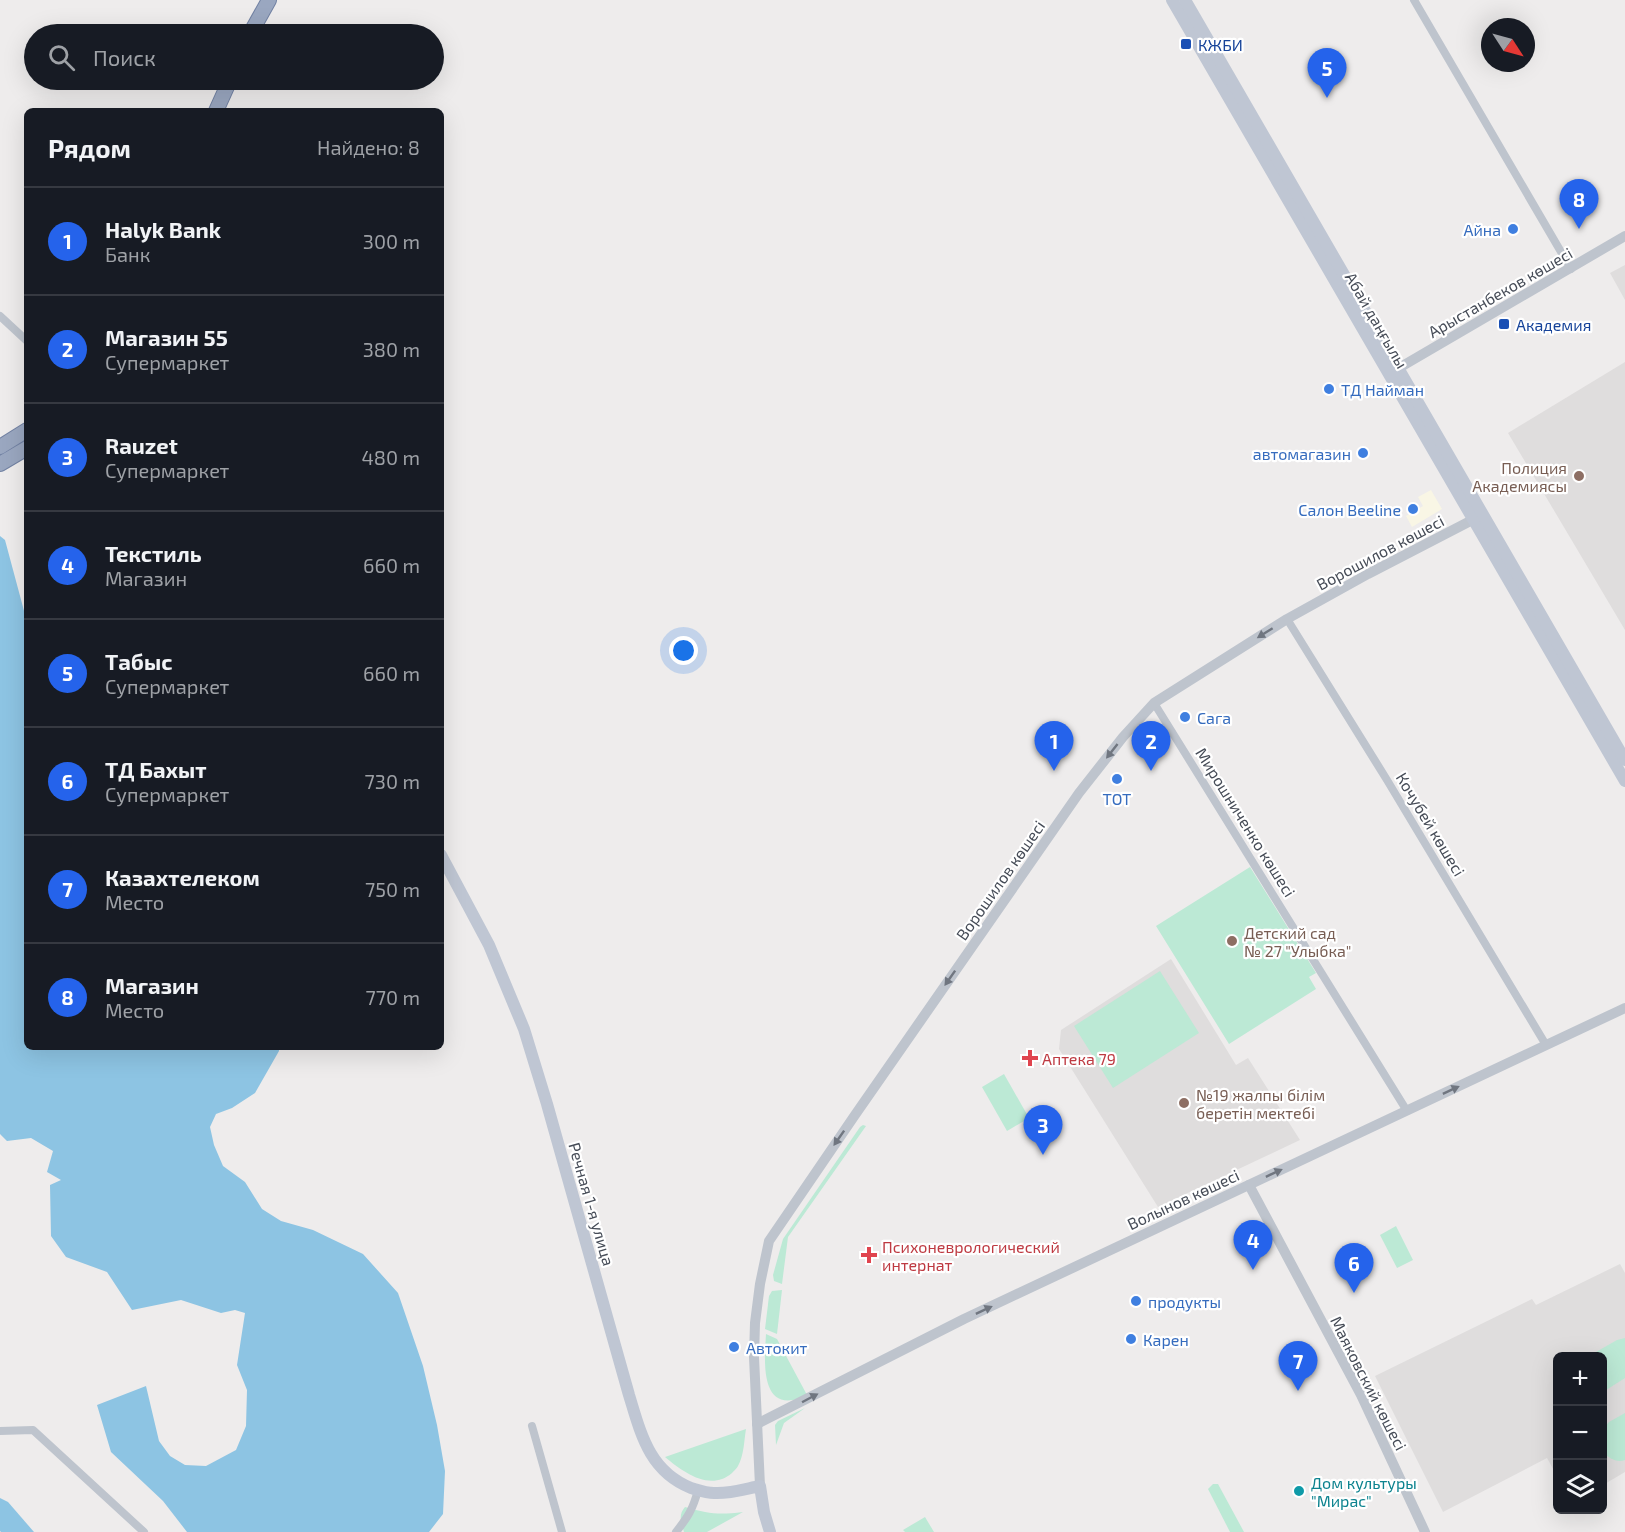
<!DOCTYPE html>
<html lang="ru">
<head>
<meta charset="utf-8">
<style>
	:root { --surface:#171b24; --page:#20242c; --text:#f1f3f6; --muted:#9ea1a6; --line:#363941; --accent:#2563eb }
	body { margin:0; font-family:"Exo 2",sans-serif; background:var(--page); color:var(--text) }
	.controls { position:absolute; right:18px; bottom:18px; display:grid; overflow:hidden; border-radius:9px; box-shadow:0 6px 24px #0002 }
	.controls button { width:54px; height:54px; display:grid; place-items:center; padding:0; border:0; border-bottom:2px solid var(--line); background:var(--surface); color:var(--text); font:30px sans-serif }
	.compass { position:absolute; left:1481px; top:18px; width:54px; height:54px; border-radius:50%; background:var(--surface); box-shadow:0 6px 24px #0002; rotate:126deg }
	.you { position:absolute; left:684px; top:651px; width:21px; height:21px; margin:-15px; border:4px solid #fff; border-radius:50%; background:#1a73e8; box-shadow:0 0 0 9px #1a73e833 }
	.badge { display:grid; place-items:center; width:39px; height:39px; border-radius:50%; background:var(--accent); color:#fff; font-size:20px; font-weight:700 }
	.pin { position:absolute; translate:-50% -50px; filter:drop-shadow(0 2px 3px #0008) }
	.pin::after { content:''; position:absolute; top:32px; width:21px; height:18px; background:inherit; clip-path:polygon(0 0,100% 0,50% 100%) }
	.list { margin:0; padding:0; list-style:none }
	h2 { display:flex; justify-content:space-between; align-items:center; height:78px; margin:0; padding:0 24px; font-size:26px }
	h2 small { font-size:20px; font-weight:400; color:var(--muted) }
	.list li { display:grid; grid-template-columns:39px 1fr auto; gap:18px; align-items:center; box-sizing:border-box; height:108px; padding:0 24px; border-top:2px solid var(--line) }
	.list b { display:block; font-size:22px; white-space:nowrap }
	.list p { margin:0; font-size:20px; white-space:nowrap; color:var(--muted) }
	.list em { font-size:20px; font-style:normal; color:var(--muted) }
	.icon { flex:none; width:33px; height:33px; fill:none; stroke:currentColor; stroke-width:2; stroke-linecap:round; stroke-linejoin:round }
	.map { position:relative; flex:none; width:1625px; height:1532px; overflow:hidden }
	.search { position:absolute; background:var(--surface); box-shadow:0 6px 24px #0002; left:24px; top:24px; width:420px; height:66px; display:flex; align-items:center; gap:15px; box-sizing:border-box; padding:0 21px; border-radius:33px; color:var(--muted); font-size:22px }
	.panel { position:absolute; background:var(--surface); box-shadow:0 6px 24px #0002; left:24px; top:108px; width:420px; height:942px; border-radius:9px }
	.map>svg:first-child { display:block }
	.commercial { fill:#f9f6e5 }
	.education { fill:#dfdddd }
	.green { fill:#bce9d5 }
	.water { fill:#8dc4e3 }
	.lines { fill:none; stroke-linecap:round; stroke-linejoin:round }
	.trunk-casing { stroke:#7282a3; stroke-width:16 }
	.minor { stroke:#bec4cd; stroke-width:8 }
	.tertiary { stroke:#bec4cd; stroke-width:10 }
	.secondary { stroke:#bfc6d3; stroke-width:12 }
	.trunk { stroke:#9aa7c0; stroke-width:14 }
	.oneway { fill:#707680 }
	.transit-dot { fill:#1a4fb4; stroke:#fff; stroke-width:2 }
	.shop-dot { fill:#3f7fe0; stroke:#fff; stroke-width:2 }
	.education-dot { fill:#8d6e63; stroke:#fff; stroke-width:2 }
	.health-dot { fill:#e0444e; stroke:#fff; stroke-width:2 }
	.culture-dot { fill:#0f9aa8; stroke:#fff; stroke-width:2 }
	.labels { text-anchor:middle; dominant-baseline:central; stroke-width:4.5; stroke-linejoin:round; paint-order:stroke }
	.transit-label { font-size:16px; fill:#164399; stroke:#fff; text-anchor:start }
	.shop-label { font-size:16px; fill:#366cbe; stroke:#fff; text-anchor:start }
	.street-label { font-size:16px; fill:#464c57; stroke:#fff }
	.education-label { font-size:16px; fill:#785e54; stroke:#fff; text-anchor:start }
	.health-label { font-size:16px; fill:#be3a42; stroke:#fff; text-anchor:start }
	.culture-label { font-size:16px; fill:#0d838f; stroke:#fff; text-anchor:start }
</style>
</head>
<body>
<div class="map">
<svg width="1625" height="1532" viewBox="0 0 1625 1532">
	<rect width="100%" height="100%" fill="#eeecec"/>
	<path class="commercial" d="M1431,490L1442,509L1412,527L1406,516L1423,506L1418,497Z"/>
	<g class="education">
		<path d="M1625,265V300L1610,273Z"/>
		<path d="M1625,362V630L1508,433Z"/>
		<path d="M1171,959L1236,1065L1248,1058L1300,1140L1158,1207L1059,1049L1061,1030Z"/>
		<path d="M1620,1264L1625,1273V1472L1603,1485L1602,1356H1558L1557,1476L1547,1458L1443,1512L1375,1376L1532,1299L1536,1305Z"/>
	</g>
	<g class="green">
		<path d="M1250,867L1316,973L1309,977L1316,989L1229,1044L1156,926Z"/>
		<path d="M1160,971L1199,1033L1113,1088L1074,1026Z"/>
		<path d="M1004,1074L1029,1118L1007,1131L982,1087Z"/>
		<path d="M863,1125L866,1126L788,1237L782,1284L774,1281L773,1275L783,1239L860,1127Z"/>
		<path d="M1396,1226L1413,1260L1397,1268L1380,1235Z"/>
		<path d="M782,1290L777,1334L765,1329L769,1296L772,1291Z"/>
		<path d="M766,1334L777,1339L807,1395C803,1397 798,1400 793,1400C759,1406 765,1354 766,1334Z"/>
		<path d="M1625,1338V1378L1603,1392L1602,1356H1589L1617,1340Z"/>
		<path d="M805,1408L784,1423L776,1445L775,1425L778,1421Z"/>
		<path d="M1625,1413V1460C1616,1463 1609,1458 1603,1452V1429L1609,1422Z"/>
		<path d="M746,1429C744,1441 744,1455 738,1466C737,1468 734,1471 732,1473C710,1492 683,1472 665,1457Z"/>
		<path d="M1213,1484H1218L1244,1532H1230L1208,1489Z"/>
		<path d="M685,1507C709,1514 719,1515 743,1512L707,1532H684C681,1522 678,1515 685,1507Z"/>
		<path d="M925,1517L934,1532H905L903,1530Z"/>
	</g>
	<g class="water">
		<path d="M0,536L5,540L27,622V1047H279V1051L255,1093L232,1108L216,1114L210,1127L214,1145L223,1166L245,1182L262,1209L281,1221L313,1230L363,1254L398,1293L423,1366L437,1425L445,1471L443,1514L429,1532H187L163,1501L111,1452L97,1405L146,1386L159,1441L170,1456L185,1465L206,1466L236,1450L246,1426L247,1390L237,1365L245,1313L235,1310L221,1313L181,1300L132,1310L107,1272L66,1257L51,1236L50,1185L61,1180L47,1172L53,1151L31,1138L7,1141L0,1134Z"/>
		<path d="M0,1498L8,1502L34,1532H1L0,1531Z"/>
	</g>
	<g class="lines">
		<g class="trunk-casing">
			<g id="trunk">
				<path d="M250,34L269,0"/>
				<path d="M216,111L230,80"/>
				<path d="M0,447L27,430"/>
				<path d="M0,464L27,448"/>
			</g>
		</g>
		<g class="minor">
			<path d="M1414,0L1571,269"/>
			<path d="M0,316L27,341"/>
			<path d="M1287,619L1387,780L1546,1045"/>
			<path d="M1154,703L1407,1111"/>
			<path d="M532,1426L562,1532"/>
			<path d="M0,1431L33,1430L144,1532"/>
			<path d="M676,1532C688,1517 693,1509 698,1490"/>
		</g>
		<g class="tertiary">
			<path d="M1392,372L1625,236"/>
			<path d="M1249,1185L1361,1395L1425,1532"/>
			<path d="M757,1424L964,1319L1625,1008"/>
			<path d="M760,1486L754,1357L755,1323L760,1284L769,1241L855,1115L1079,793L1123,737L1154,703L1287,619L1368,574L1480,516"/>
		</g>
		<g class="secondary">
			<path d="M1172,0L1625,781"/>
			<path d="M1185,0L1625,760"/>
			<path d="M441,855L489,945L524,1029L547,1104L629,1395C641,1434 649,1471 691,1488C698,1490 706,1493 714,1493C729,1494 745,1489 760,1486L764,1512L770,1532"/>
		</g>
		<use href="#trunk" class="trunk"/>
	</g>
	<defs><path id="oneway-solid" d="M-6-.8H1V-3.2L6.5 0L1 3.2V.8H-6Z" transform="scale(1.5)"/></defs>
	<g class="oneway">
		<use href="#oneway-solid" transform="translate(1265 633) rotate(148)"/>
		<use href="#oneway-solid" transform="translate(1112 751) rotate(128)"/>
		<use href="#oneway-solid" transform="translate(950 978) rotate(125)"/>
		<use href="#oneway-solid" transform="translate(1451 1090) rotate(-25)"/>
		<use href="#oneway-solid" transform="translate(839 1138) rotate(125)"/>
		<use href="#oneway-solid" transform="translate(1274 1173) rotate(-25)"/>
		<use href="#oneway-solid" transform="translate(984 1310) rotate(-25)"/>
		<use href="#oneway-solid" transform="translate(810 1398) rotate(-28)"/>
	</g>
	<g class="transit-dot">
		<rect x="1180" y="38" width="12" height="12" rx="3"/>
		<rect x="1498" y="318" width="12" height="12" rx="3"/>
	</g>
	<g class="shop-dot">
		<circle cx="1513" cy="229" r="6"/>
		<circle cx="1329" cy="389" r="6"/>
		<circle cx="1363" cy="453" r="6"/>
		<circle cx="1413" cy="509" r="6"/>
		<circle cx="1185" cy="717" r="6"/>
		<circle cx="1117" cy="779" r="6"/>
		<circle cx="1136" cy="1301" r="6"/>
		<circle cx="1131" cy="1339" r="6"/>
		<circle cx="734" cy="1347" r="6"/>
	</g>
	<g class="education-dot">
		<circle cx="1579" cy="476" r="6"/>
		<circle cx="1232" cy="941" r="6"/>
		<circle cx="1184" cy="1103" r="6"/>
	</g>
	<g class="health-dot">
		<path d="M1027 1049h6v6h6v6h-6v6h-6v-6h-6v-6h6z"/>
		<path d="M866 1246h6v6h6v6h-6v6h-6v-6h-6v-6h6z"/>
	</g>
	<circle class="culture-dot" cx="1299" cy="1491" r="6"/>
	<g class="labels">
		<g class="transit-label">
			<text x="1198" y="44">КЖБИ</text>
			<text x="1516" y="324">Академия</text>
		</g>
		<g class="shop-label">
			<text x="1501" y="229" text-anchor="end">Айна</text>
			<text x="1341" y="389">ТД Найман</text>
			<text x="1351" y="453" text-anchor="end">автомагазин</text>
			<text x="1401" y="509" text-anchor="end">Cалон Beeline</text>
			<text x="1197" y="717">Сага</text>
			<text x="1117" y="798" text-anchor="middle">ТОТ</text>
			<text x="1148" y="1301">продукты</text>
			<text x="1143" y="1339">Карен</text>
			<text x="746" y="1347">Автокит</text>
		</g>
		<g class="street-label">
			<text transform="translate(1500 292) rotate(-30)">Арыстанбеков көшесі</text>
			<text transform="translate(1377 320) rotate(60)">Абай даңғылы</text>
			<text transform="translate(1380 552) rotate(-28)">Ворошилов көшесі</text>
			<text transform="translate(1246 822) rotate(58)">Мирошниченко көшесі</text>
			<text transform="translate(1431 824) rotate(59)">Кочубей көшесі</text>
			<text transform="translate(1000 880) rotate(-55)">Ворошилов көшесі</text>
			<text transform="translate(1183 1199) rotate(-25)">Волынов көшесі</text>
			<text transform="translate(592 1204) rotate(74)">Речная 1-я улица</text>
			<text transform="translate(1369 1383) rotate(63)">Маяковский көшесі</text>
		</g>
		<g class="education-label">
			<text x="1567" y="467" text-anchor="end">Полиция<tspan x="1567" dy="18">Академиясы</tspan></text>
			<text x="1244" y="932">Детский сад<tspan x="1244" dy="18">№ 27 "Улыбка"</tspan></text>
			<text x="1196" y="1094">№19 жалпы білім<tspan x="1196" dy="18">беретін мектебі</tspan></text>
		</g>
		<g class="health-label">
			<text x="1042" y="1058">Аптека 79</text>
			<text x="882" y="1246">Психоневрологический<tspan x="882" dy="18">интернат</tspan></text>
		</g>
		<g class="culture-label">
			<text x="1311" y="1482">Дом культуры<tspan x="1311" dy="18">"Мирас"</tspan></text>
		</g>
	</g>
</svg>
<div class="controls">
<button>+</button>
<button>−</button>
<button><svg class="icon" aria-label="layers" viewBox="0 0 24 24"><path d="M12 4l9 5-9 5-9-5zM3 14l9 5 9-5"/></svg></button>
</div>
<svg class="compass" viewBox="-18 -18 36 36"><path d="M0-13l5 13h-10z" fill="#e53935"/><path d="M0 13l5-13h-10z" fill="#9ea1a6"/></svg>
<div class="you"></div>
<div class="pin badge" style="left:1054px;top:771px">1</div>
<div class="pin badge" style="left:1151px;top:771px">2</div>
<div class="pin badge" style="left:1043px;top:1155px">3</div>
<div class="pin badge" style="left:1253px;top:1270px">4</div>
<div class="pin badge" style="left:1327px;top:98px">5</div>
<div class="pin badge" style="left:1354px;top:1293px">6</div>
<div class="pin badge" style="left:1298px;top:1391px">7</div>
<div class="pin badge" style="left:1579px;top:229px">8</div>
<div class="search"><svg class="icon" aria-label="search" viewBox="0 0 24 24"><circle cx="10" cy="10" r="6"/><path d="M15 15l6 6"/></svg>Поиск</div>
<section class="panel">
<h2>Рядом<small>Найдено: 8</small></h2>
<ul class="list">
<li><span class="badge">1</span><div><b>Halyk Bank</b><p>Банк</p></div><em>300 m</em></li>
<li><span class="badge">2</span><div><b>Магазин 55</b><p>Супермаркет</p></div><em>380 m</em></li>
<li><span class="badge">3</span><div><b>Rauzet</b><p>Супермаркет</p></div><em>480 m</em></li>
<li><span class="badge">4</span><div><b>Текстиль</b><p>Магазин</p></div><em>660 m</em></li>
<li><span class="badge">5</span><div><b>Табыс</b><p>Супермаркет</p></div><em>660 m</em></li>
<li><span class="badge">6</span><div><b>ТД Бахыт</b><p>Супермаркет</p></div><em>730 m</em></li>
<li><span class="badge">7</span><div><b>Казахтелеком</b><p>Место</p></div><em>750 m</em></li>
<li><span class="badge">8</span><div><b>Магазин</b><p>Место</p></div><em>770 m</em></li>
</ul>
</section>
</div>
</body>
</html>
